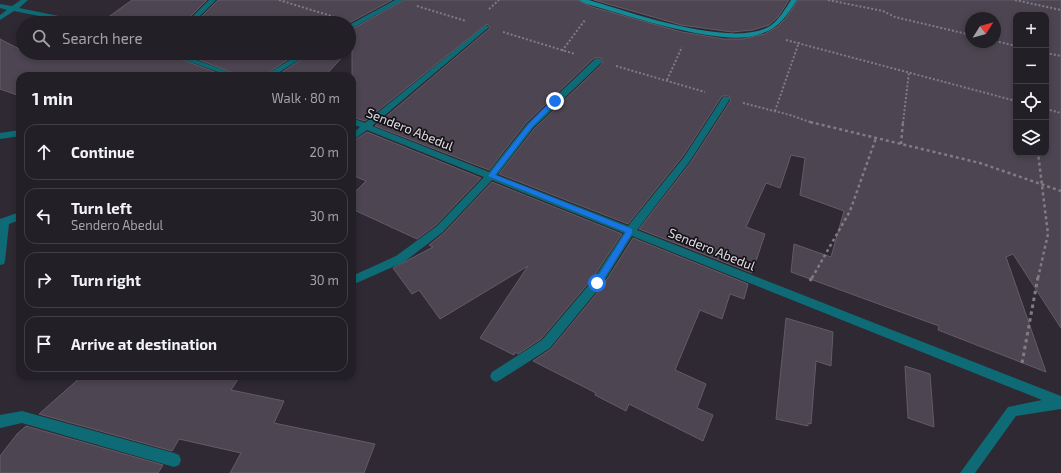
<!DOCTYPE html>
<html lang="en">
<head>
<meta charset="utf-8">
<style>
	:root { --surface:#231f26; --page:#2b272e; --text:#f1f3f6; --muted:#a3a2a7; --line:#403d43 }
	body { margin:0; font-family:"Exo 2",sans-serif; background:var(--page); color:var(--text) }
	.controls { position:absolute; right:12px; top:12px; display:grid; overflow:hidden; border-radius:8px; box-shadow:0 2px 6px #0003 }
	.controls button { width:36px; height:36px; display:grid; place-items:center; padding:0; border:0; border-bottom:1px solid var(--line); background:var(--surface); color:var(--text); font:20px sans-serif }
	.compass { position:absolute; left:965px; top:12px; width:36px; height:36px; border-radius:50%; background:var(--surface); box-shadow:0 2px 6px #0003; rotate:53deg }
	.stop { position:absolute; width:12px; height:12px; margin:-9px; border:3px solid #1a73e8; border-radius:50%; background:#fff }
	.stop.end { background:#1a73e8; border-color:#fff; box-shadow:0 1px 4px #0008 }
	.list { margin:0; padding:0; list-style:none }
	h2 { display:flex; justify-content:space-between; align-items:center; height:52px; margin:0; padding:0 16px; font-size:17px }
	h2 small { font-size:13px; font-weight:400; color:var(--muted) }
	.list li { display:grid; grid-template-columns:26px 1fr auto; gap:12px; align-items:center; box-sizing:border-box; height:56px; margin:0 8px 8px; padding:0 8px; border:1px solid var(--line); border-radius:12px }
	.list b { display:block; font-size:15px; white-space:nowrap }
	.list p { margin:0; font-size:13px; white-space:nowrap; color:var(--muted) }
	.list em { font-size:13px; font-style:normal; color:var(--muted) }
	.icon { flex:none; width:22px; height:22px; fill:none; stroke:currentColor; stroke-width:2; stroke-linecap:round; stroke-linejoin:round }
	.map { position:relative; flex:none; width:1061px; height:473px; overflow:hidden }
	.search { position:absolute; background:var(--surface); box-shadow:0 2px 6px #0003; left:16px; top:16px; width:340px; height:44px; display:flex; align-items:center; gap:10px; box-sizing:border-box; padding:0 14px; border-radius:22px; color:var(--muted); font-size:15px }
	.panel { position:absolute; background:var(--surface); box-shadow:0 2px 6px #0003; left:16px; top:72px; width:340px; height:308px; border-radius:12px }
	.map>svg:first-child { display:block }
	.building { fill:#4d4652; stroke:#635c68; fill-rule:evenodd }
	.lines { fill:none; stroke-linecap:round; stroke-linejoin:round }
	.path-far2 { stroke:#807b84; stroke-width:2; stroke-dasharray:2 2; stroke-linecap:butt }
	.path-far1 { stroke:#807b84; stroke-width:2.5; stroke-dasharray:3 3; stroke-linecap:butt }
	.path { stroke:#807b84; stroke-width:3; stroke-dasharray:3.5 3.5; stroke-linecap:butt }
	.street { fill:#0e6b75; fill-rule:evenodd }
	.secondary { fill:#158a97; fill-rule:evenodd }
	.route { fill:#1a73e8 }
	.labels { text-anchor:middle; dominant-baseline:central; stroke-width:3.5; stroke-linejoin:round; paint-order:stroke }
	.street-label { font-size:13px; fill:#e1dde4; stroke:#151317 }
</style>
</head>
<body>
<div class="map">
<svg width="1061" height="473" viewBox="0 0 1061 473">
	<rect width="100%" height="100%" fill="#2f2933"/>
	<g class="building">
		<path d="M132,0H207L184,23H100Z"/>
		<path d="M218,0H392L349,23H195Z"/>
		<path d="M404,0H578L592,7L682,32L724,39H742L765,34L777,27L786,18L798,0H1061V328L1013,254L1006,257L1046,372L938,330L939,326L791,272L794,244L831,257L844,211L800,195L805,158L791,155L780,188L766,183L746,227L765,234L752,273L639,229L691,162L731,100L729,96H722L683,156L628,224L499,174L534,129L602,64V59L601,58H594L526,123L489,170L375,126L489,29L490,27L487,24L365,121L352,117V46L349,49V31ZM1016,15H1046V153H1016ZM971,18H995V42H971Z"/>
		<path d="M594,0H789L778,17L769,25L753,30L732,32L681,25Z"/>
		<path d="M0,39L23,51V53H165L225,76H20V96L0,89Z"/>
		<path d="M181,53H298L263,76H241Z"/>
		<path d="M311,53H346L325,76H276Z"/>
		<path d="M367,132L481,178L436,225L417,239L352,209V195L366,181L352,175V142Z"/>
		<path d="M492,182L622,234L592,279L541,339L518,354L515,352L514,355L480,338L528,266L440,319L419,290L412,294L393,268L433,247L429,245L444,233Z"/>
		<path d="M633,238L748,284L744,299L730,294L722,319L700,310L675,370L706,384L697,408L713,415L703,441L629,404L626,411L595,395L596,393L533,361L551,349L602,287Z"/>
		<path d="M786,318L833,332L831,366L816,361L811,424L808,423V426L776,419Z"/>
		<path d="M905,366L930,374L934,427L908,418Z"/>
		<path d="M82,376H240L231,390L284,401L274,423L375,444L364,473H230L241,453L179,439L172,451L39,414Z"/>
		<path d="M26,426L163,465L158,473H0V456L17,434Z"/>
	</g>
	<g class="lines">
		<g class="path-far2">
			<path d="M279,0L338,18"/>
			<path d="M828,0L883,11L895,17L971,35"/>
			<path d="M1015,0L1061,10"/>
			<path d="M417,6L466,21"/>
			<path d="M489,9L499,0"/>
			<path d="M503,32L575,54"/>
			<path d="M786,40L1016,101"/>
			<path d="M995,41L1016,46"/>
			<path d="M562,51L585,20"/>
			<path d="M1046,53L1061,56"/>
			<path d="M616,66L705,92"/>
			<path d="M667,80L682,47"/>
			<path d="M743,103L790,115L813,123"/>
			<path d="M1046,109L1061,113"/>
			<path d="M775,111L799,42"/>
			<path d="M903,123L909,72"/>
		</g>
		<g class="path-far1">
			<path d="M810,122L980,163L1061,191"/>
			<path d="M901,144L903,122"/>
			<path d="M812,278L850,211L876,138"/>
			<path d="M1038,278L1048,234L1038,153"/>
		</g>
		<g class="path">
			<path d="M810,281L812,277"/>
			<path d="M1022,363L1038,277"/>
		</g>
		<g class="street">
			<path d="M21,0H28L19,8L84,21L87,23H74L14,11L0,20V15L7,10L0,8V4L12,6Z"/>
			<path d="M209,0H216L193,23H186Z"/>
			<path d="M395,0H403L349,30V25Z"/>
			<path d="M486,25L489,27L488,28L372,126L489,172L527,124L595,59H601V63L533,128L497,175L628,226L684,157L723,97H729L730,99L690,161L637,230L1061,396V409L1016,416L975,473H960L1008,407L1042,400L632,236L601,286L550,348L500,380L496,382L492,380L490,376L492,372L542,340L593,280L624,233L492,180L443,232L404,262L352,285V276L396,256L437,226L484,177L367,130L352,141V134L360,127L352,124V118L365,123Z"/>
			<path d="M166,53H177L240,76H229Z"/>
			<path d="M301,53H310L273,76H264Z"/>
			<path d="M20,130V136L0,139V133Z"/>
			<path d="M20,212V220L9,224L5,261L4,264L0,265V219Z"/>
			<path d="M22,411L174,453L179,455L181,460L179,465L174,467L22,423L0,428V415Z"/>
		</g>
		<path class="secondary" d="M579,0H589C629,12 733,49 770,26C779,20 785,9 791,0H797C785,18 779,29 757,35C724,46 642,20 607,10C599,7 586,5 579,0Z"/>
	</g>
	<path class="route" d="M553,99L558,101L532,127L495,175L632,229V233L600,285H595V281L626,232L488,176L528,125Z"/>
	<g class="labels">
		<g class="street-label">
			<text transform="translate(410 129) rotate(22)">Sendero Abedul</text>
			<text transform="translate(712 249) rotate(22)">Sendero Abedul</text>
		</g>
	</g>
</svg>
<div class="controls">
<button>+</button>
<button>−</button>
<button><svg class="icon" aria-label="locate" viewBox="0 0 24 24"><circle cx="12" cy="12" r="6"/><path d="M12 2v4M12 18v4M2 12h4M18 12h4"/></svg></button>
<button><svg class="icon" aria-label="layers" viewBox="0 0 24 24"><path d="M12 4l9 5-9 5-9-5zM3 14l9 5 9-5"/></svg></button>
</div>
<svg class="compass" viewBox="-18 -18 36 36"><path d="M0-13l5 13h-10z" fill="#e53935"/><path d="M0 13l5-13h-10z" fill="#a3a2a7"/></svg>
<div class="stop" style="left:597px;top:283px"></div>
<div class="stop end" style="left:555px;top:101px"></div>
<div class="search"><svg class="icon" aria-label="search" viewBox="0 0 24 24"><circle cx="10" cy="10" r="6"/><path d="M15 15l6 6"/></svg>Search here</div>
<section class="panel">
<h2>1 min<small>Walk · 80 m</small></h2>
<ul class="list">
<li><svg class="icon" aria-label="ahead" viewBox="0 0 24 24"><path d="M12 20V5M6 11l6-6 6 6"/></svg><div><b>Continue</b></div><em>20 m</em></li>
<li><svg class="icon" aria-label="left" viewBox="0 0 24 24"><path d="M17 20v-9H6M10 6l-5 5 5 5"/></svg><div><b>Turn left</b><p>Sendero Abedul</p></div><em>30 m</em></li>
<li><svg class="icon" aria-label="right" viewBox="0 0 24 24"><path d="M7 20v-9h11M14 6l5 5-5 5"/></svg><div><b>Turn right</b></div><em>30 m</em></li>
<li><svg class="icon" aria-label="arrive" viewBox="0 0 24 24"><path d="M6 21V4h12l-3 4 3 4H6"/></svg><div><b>Arrive at destination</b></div></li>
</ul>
</section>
</div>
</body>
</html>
